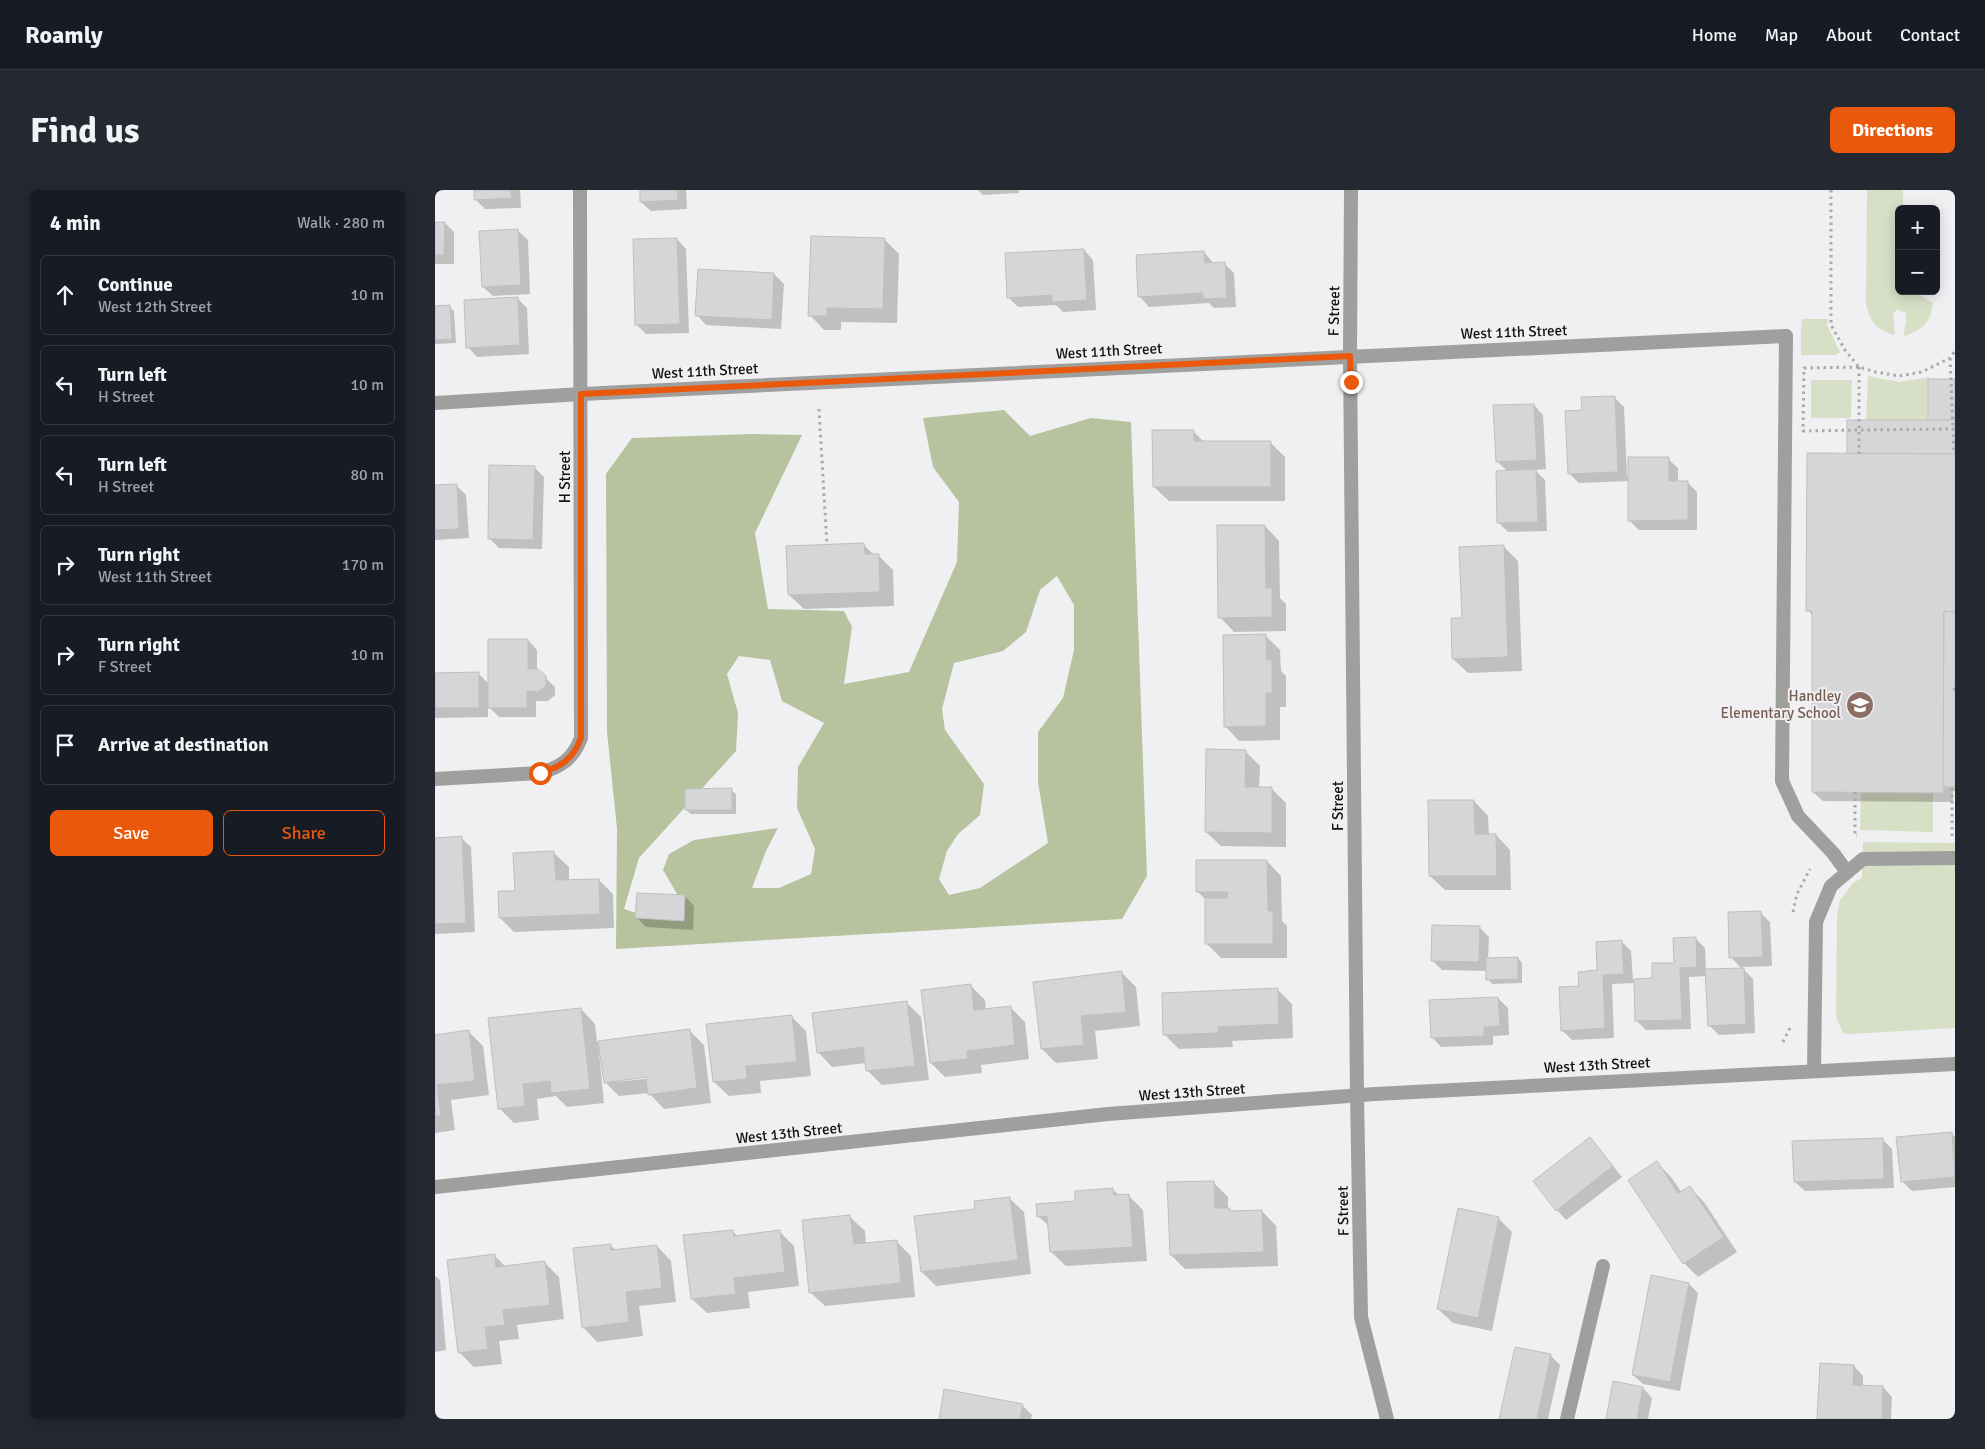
<!DOCTYPE html>
<html lang="en">
<head>
<meta charset="utf-8">
<style>
	:root { --surface:#171b24; --page:#242831; --text:#f1f3f6; --muted:#9ea1a6; --line:#363941; --accent:#ea580c }
	body { margin:0; font-family:Signika,sans-serif; background:var(--page); color:var(--text) }
	.controls { position:absolute; right:15px; top:15px; display:grid; overflow:hidden; border-radius:8px; box-shadow:0 2px 12px #0003 }
	.controls button { width:45px; height:45px; display:grid; place-items:center; padding:0; border:0; border-bottom:1px solid var(--line); background:var(--surface); color:var(--text); font:25px sans-serif }
	.stop { position:absolute; width:15px; height:15px; margin:-11px; border:4px solid #ea580c; border-radius:50%; background:#fff }
	.stop.end { background:#ea580c; border-color:#fff; box-shadow:0 1px 5px #0008 }
	.list { margin:0; padding:0; list-style:none }
	h2 { display:flex; justify-content:space-between; align-items:center; height:65px; margin:0; padding:0 20px; font-size:21px }
	h2 small { font-size:16px; font-weight:400; color:var(--muted) }
	.list li { display:grid; grid-template-columns:32px 1fr auto; gap:15px; align-items:center; box-sizing:border-box; height:80px; margin:0 10px 10px; padding:0 10px; border:1px solid var(--line); border-radius:8px }
	.list b { display:block; font-size:19px; white-space:nowrap }
	.list p { margin:0; font-size:16px; white-space:nowrap; color:var(--muted) }
	.list em { font-size:16px; font-style:normal; color:var(--muted) }
	.actions { display:flex; gap:10px; padding:15px 20px }
	.actions a { flex:1; padding:11px 0; border:1px solid var(--accent); border-radius:8px; text-align:center; font-size:18px; color:var(--accent) }
	.actions .main { background:var(--accent); color:#fff }
	.icon { flex:none; width:28px; height:28px; fill:none; stroke:currentColor; stroke-width:2; stroke-linecap:round; stroke-linejoin:round }
	.map { position:relative; flex:none; width:1520px; height:1229px; overflow:hidden; border-radius:8px }
	header { display:flex; align-items:center; gap:30px; box-sizing:border-box; height:70px; padding:0 25px; background:var(--surface); border-bottom:1px solid var(--line) }
	header strong { font-size:24px }
	nav { display:flex; gap:28px; margin-inline-start:auto; font-size:18px }
	.intro { display:flex; align-items:center; justify-content:space-between; box-sizing:border-box; height:120px; padding:0 30px }
	h1 { margin:0; font-size:35px }
	.button { padding:12px 22px; border-radius:8px; background:var(--accent); color:#fff; font-size:18px; font-weight:700 }
	main { display:flex; gap:30px; padding:0 30px }
	aside { flex:1; background:var(--surface); border-radius:8px; box-shadow:0 2px 12px #0003 }
	.map>svg:first-child { display:block }
	.green { fill:#d7dfc7 }
	.forest { fill:#b7c29e; fill-rule:evenodd }
	.shadow { fill:#0003; fill-rule:evenodd }
	.building { fill:#d6d6d8; stroke:#bfbfc1 }
	.lines { fill:none; stroke-linecap:round; stroke-linejoin:round }
	.path { stroke:#a9a9ab; stroke-width:3; stroke-dasharray:2.5 4; stroke-linecap:butt }
	.service { stroke:#9f9f9e; stroke-width:14 }
	.minor { stroke:#9f9f9e; stroke-width:14 }
	.route { stroke:#ea580c; stroke-width:6 }
	.labels { text-anchor:middle; dominant-baseline:central; stroke-width:4; stroke-linejoin:round; paint-order:stroke }
	.street-label { font-size:15px; fill:#111; stroke:#f0f0f2 }
	.education-label { font-size:15px; fill:#785e54; stroke:#f0f0f2; text-anchor:end }
</style>
</head>
<body>
<header>
<strong>Roamly</strong>
<nav><a>Home</a><a>Map</a><a>About</a><a>Contact</a></nav>
</header>
<div class="intro"><h1>Find us</h1><a class="button">Directions</a></div>
<main>
<aside>
<h2>4 min<small>Walk · 280 m</small></h2>
<ul class="list">
<li><svg class="icon" aria-label="ahead" viewBox="0 0 24 24"><path d="M12 20V5M6 11l6-6 6 6"/></svg><div><b>Continue</b><p>West 12th Street</p></div><em>10 m</em></li>
<li><svg class="icon" aria-label="left" viewBox="0 0 24 24"><path d="M17 20v-9H6M10 6l-5 5 5 5"/></svg><div><b>Turn left</b><p>H Street</p></div><em>10 m</em></li>
<li><svg class="icon" aria-label="left" viewBox="0 0 24 24"><path d="M17 20v-9H6M10 6l-5 5 5 5"/></svg><div><b>Turn left</b><p>H Street</p></div><em>80 m</em></li>
<li><svg class="icon" aria-label="right" viewBox="0 0 24 24"><path d="M7 20v-9h11M14 6l5 5-5 5"/></svg><div><b>Turn right</b><p>West 11th Street</p></div><em>170 m</em></li>
<li><svg class="icon" aria-label="right" viewBox="0 0 24 24"><path d="M7 20v-9h11M14 6l5 5-5 5"/></svg><div><b>Turn right</b><p>F Street</p></div><em>10 m</em></li>
<li><svg class="icon" aria-label="arrive" viewBox="0 0 24 24"><path d="M6 21V4h12l-3 4 3 4H6"/></svg><div><b>Arrive at destination</b></div></li>
</ul>
<div class="actions"><a class="main">Save</a><a>Share</a></div>
</aside>
<div class="map">
<svg width="1520" height="1229" viewBox="0 0 1520 1229">
	<rect width="100%" height="100%" fill="#f0f0f2"/>
	<g class="green">
		<path d="M1432,0H1468V19H1464V101H1478L1498,113C1496,132 1487,141 1469,146C1469,138 1472,130 1471,123L1462,119L1458,125L1460,145C1442,141 1434,131 1431,113Z"/>
		<path d="M1367,129H1393L1392,135L1405,162L1400,165H1366V137Z"/>
		<path d="M1433,186L1464,192L1494,187L1496,190V230H1431Z"/>
		<path d="M1376,190H1417L1416,228H1376Z"/>
		<path d="M1426,603H1498V642L1425,640Z"/>
		<path d="M1428,652L1520,653V838L1415,844L1408,843L1401,826L1402,726L1405,710L1418,693L1427,688Z"/>
	</g>
	<path class="forest" d="M569,220L595,246L656,228L696,232L712,686L687,729L181,759L182,639L172,542L171,284L197,248L318,244L367,245L320,343L333,419L409,421L417,437L409,494L474,482L522,372L524,312L498,277L488,228ZM622,386L639,415V460L628,508L603,542V592L613,653L545,698L514,705L504,689L512,661L523,644L545,625L549,594L510,540L507,519L519,473L568,461L591,442L605,400ZM304,466L335,470L347,511L389,533L363,577L362,618L380,659L376,684L344,698H317L331,661L343,638L259,650L234,664L228,680L245,709L218,729L189,719L204,668L301,561L303,523L292,484Z"/>
	<g class="shadow">
		<path d="M40,0H85L86,18L50,19L40,9Z"/>
		<path d="M206,0H251L252,19L216,21L206,12Z"/>
		<path d="M543,0H584V3L548,5Z"/>
		<path d="M0,33H10L19,42V74H0Z"/>
		<path d="M83,41L93,50L95,104L58,106L48,97Z"/>
		<path d="M242,49L251,59L254,143L211,144L201,134Z"/>
		<path d="M449,49L464,64L462,133L406,132V140H389L375,125Z"/>
		<path d="M649,60L658,70L661,120L628,122L621,115L583,117L573,107Z"/>
		<path d="M769,62L779,74L789,73L799,83L801,117L779,118L774,113L714,117L705,107Z"/>
		<path d="M339,84L349,94L346,139L271,135L262,125Z"/>
		<path d="M82,108L92,118L94,164L42,167L33,157Z"/>
		<path d="M14,117L19,121L21,153L0,154V118Z"/>
		<path d="M1520,190V601H1518V612L1388,611L1378,602V426L1373,420L1414,265L1494,232Z"/>
		<path d="M1179,207L1189,217L1192,287L1233,269L1243,278V292L1253,293L1262,302V340H1204L1194,330V291L1144,293L1134,283Z"/>
		<path d="M1099,215L1108,225L1111,279L1100,280L1110,290L1112,341L1073,342L1064,333L1073,282L1062,271Z"/>
		<path d="M758,241L769,252H835L850,267V311H734L719,297Z"/>
		<path d="M99,277L109,287L107,359L64,358L54,348Z"/>
		<path d="M21,295L31,305L34,348L0,350V296Z"/>
		<path d="M830,336L844,351L845,408L851,414V441L799,442L785,427Z"/>
		<path d="M429,355L440,366L443,365L458,380L459,416L369,419L354,405Z"/>
		<path d="M1069,357L1083,371L1087,481L1033,483L1018,469L1028,429Z"/>
		<path d="M831,446L845,460L846,481L851,486V517H845V550L804,551L790,536Z"/>
		<path d="M93,450L102,460V480L120,497V505L113,511H101V527H64L53,516V527L0,528V484L43,483L54,494Z"/>
		<path d="M810,561L825,576L824,598L837,599L851,613V657L786,656L771,642Z"/>
		<path d="M296,600L301,604V624H256L251,620Z"/>
		<path d="M1039,611L1053,626L1054,645H1061L1075,660L1076,700H1010L995,686Z"/>
		<path d="M26,648L36,657L40,742L0,744V649Z"/>
		<path d="M119,663L134,677V691L164,690L178,704L179,738L79,742L65,728L81,702Z"/>
		<path d="M832,671L846,686L847,731L852,736V768H786L771,753V710L763,702Z"/>
		<path d="M250,706L259,716L258,740L211,737L202,728Z"/>
		<path d="M1325,722L1335,732L1337,776L1306,777L1318,789L1320,843L1284,845L1274,835L1272,786L1254,787L1256,839L1211,840L1201,830L1200,793L1177,794L1179,848L1137,850L1127,840L1145,797L1163,781L1186,751L1196,761L1198,790H1219L1240,774L1261,749L1270,758L1271,781L1307,779L1296,767Z"/>
		<path d="M1044,737L1054,747L1053,769L1083,768L1087,773V793L1057,794L1053,789V781L1007,780L997,770Z"/>
		<path d="M687,783L701,797L705,836L660,841L663,869L621,873L607,859Z"/>
		<path d="M535,795L550,810L551,820L575,817L590,832L594,869L546,875L547,883L510,887L496,873Z"/>
		<path d="M842,799L857,814L858,848L797,851L798,857L744,859L730,845Z"/>
		<path d="M1063,808L1073,818L1074,845L1058,846V855L1006,857L997,847Z"/>
		<path d="M472,813L486,827L494,890L447,895L432,880L431,873L397,877L383,862Z"/>
		<path d="M146,819L160,834L162,852L255,841L269,855L276,913L229,919L214,903L184,906L170,892L166,862H164L169,913L132,917L121,906L102,909L104,930L79,933L64,918ZM217,885L218,888L180,892V890Z"/>
		<path d="M357,827L371,841L376,886L325,891L326,903L294,906L279,892Z"/>
		<path d="M33,841L48,856L54,905L16,910L20,940L0,943V846Z"/>
		<path d="M1516,943L1520,947V997L1477,1001L1467,991Z"/>
		<path d="M1155,948L1187,987L1131,1030L1122,1020Z"/>
		<path d="M1447,949L1457,959L1459,998L1370,1001L1360,992Z"/>
		<path d="M1222,973L1236,987L1247,1003L1255,998L1269,1012L1302,1062L1263,1087L1249,1073Z"/>
		<path d="M778,992L793,1007V1019L798,1022L827,1021L841,1036L843,1076L750,1079L736,1065Z"/>
		<path d="M678,1000L685,1006H694L708,1020L712,1071L631,1076L616,1062L615,1037L603,1026Z"/>
		<path d="M574,1008L589,1022L596,1084L501,1096L487,1082L542,1020Z"/>
		<path d="M415,1027L430,1041L431,1054L461,1051L476,1066L480,1107L390,1116L375,1102Z"/>
		<path d="M1063,1028L1077,1042L1057,1141L1018,1133L1003,1119Z"/>
		<path d="M297,1041L303,1046L344,1041L359,1056L364,1096L313,1102L315,1118L272,1123L257,1109Z"/>
		<path d="M175,1055L181,1060L222,1056L236,1071L241,1112L204,1116L208,1146L162,1152L148,1137Z"/>
		<path d="M60,1066L71,1077L110,1073L124,1087L129,1129L82,1135L84,1149L64,1151L67,1174L39,1177L24,1162Z"/>
		<path d="M0,1086L5,1090L11,1160L0,1162Z"/>
		<path d="M1254,1094L1263,1103L1245,1201L1208,1194L1198,1185Z"/>
		<path d="M1115,1165L1125,1175L1113,1229H1065Z"/>
		<path d="M1419,1176L1428,1186V1196L1448,1197L1457,1207L1456,1229H1383Z"/>
		<path d="M1208,1198L1217,1208L1213,1229H1172Z"/>
		<path d="M587,1215L597,1225L596,1229H505Z"/>
	</g>
	<g class="building">
		<path d="M39,0H76L77,8L39,10Z"/>
		<path d="M205,0H242L243,10L205,12Z"/>
		<path d="M0,32H10L9,65H0Z"/>
		<path d="M83,39L86,95L47,97L44,41Z"/>
		<path d="M376,46L450,48L448,119L392,118V126H373Z"/>
		<path d="M242,48L245,134L200,135L198,49Z"/>
		<path d="M649,59L652,110L617,112V105L572,108L570,63Z"/>
		<path d="M769,61L770,73L790,72L792,108L768,109V103L703,107L701,65Z"/>
		<path d="M263,79L339,83L337,130L260,126Z"/>
		<path d="M83,107L85,155L31,158L29,110Z"/>
		<path d="M15,115L17,149L0,150V116Z"/>
		<rect x="1493" y="189" width="27" height="41"/>
		<path d="M1180,206L1183,282L1133,284L1130,221L1147,220L1146,207Z"/>
		<path d="M1099,214L1102,270L1061,272L1058,215Z"/>
		<rect x="1412" y="230" width="108" height="34"/>
		<path d="M717,240H759V251H836V297H718Z"/>
		<path d="M1372,263L1520,264V422L1509,421V603L1377,602V421H1371Z"/>
		<path d="M1193,267H1234V291H1253V330L1193,331Z"/>
		<path d="M54,275L100,276L98,350L53,349Z"/>
		<path d="M1101,279L1103,332L1062,333L1061,281Z"/>
		<path d="M22,294L24,339L0,340V295Z"/>
		<path d="M782,335H830L831,398H837V427L783,428Z"/>
		<path d="M429,353L430,364H444L445,402L353,405L351,356Z"/>
		<path d="M1069,355L1073,467L1017,469L1016,428H1027L1024,357Z"/>
		<path d="M1509,421L1520,422V597H1508Z"/>
		<path d="M831,444L832,470H837V503H831V536L789,537L788,445Z"/>
		<path d="M53,449H93V479H103L111,486V496L103,502L92,501V518H53Z"/>
		<path d="M44,482V518H0V483Z"/>
		<path d="M771,559L811,560L810,597H837V643L770,642Z"/>
		<path d="M297,598V620H250V599Z"/>
		<path d="M993,610H1039L1040,644H1061L1062,686H994Z"/>
		<path d="M27,646L31,733L0,734V648Z"/>
		<path d="M119,661L121,690L164,689L165,724L64,728L63,701H80L78,663Z"/>
		<path d="M761,670H832L833,721H838V754H770V708H792L793,702H761Z"/>
		<path d="M202,703L250,705L249,731L200,728Z"/>
		<path d="M1326,721L1328,767L1294,768L1293,722Z"/>
		<path d="M997,735L1045,736L1044,772L996,771Z"/>
		<path d="M1261,747L1262,777L1245,778L1247,830L1200,831L1199,789L1217,788V773H1239L1238,748Z"/>
		<path d="M1187,750L1189,784L1168,785L1170,838L1126,841L1124,797L1144,796L1143,782L1162,780L1161,752Z"/>
		<path d="M1083,767V789L1051,790V768Z"/>
		<path d="M1309,778L1311,834L1273,836L1270,779Z"/>
		<path d="M687,781L691,822L646,826L649,855L606,859L598,792Z"/>
		<path d="M536,794L539,820L576,816L580,855L532,861L533,869L495,873L486,800Z"/>
		<path d="M843,798L844,834L783,837L784,843L728,845L727,803Z"/>
		<path d="M1063,807L1065,836L1049,837V846L996,848L994,810Z"/>
		<path d="M472,811L480,876L431,881L428,857L382,863L377,823Z"/>
		<path d="M146,818L155,899L116,903L115,891L88,894L90,916L63,919L53,828Z"/>
		<path d="M357,825L362,872L311,876L312,889L278,892L271,834Z"/>
		<path d="M255,839L262,898L213,905L211,887L169,893L163,851Z"/>
		<path d="M34,840L40,891L2,895L6,926H0V845Z"/>
		<path d="M1517,942L1520,987L1466,992L1461,947Z"/>
		<path d="M1155,947L1178,976L1121,1021L1098,991Z"/>
		<path d="M1448,948L1449,989L1359,992L1357,951Z"/>
		<path d="M1222,971L1243,1003L1255,996L1289,1047L1248,1074L1193,990Z"/>
		<path d="M779,991L780,1018H795V1021L827,1020L829,1062L735,1065L732,992Z"/>
		<path d="M678,998L679,1005L694,1004L698,1057L615,1062L612,1026L602,1027L601,1014L640,1011V1001Z"/>
		<path d="M575,1007L583,1070L486,1082L479,1026L540,1019L539,1011Z"/>
		<path d="M1023,1018L1064,1027L1043,1128L1002,1119Z"/>
		<path d="M415,1025L419,1054L462,1050L466,1093L374,1103L367,1030Z"/>
		<path d="M298,1040L299,1046L345,1040L350,1082L299,1088L301,1104L256,1109L248,1045Z"/>
		<path d="M176,1054V1060L222,1055L227,1098L191,1102L194,1132L147,1138L138,1058Z"/>
		<path d="M60,1064L61,1077L110,1071L115,1115L68,1120L70,1135L50,1137L53,1159L23,1163L12,1070Z"/>
		<path d="M1216,1085L1254,1093L1235,1192L1197,1185Z"/>
		<path d="M1080,1157L1116,1164L1102,1229H1064Z"/>
		<path d="M1385,1173L1419,1175L1418,1195L1448,1196L1447,1229H1382Z"/>
		<path d="M1178,1191L1208,1197L1202,1229H1171Z"/>
		<path d="M509,1199L588,1214L585,1229H504Z"/>
	</g>
	<g class="lines">
		<g class="path">
			<path d="M1396,0V135L1410,160L1424,177L1441,182L1464,186L1487,182L1515,168L1520,161"/>
			<path d="M1515,168L1518,239"/>
			<path d="M1424,177V240L1368,241L1369,178Z"/>
			<path d="M384,219L392,355"/>
			<path d="M1424,264V240L1518,239L1519,264"/>
			<path d="M1518,499H1520"/>
			<path d="M1420,602V646H1422"/>
			<path d="M1517,646V597"/>
			<path d="M1358,722L1362,704L1375,679"/>
			<path d="M1348,852L1356,836"/>
		</g>
		<g class="service">
			<path d="M1351,146L1347,591L1363,626L1398,663L1412,682"/>
			<path d="M1379,881L1381,732L1396,696L1428,669L1520,668"/>
			<path d="M1132,1229L1168,1076"/>
		</g>
		<g class="minor">
			<path d="M916,0L915,166L922,905L926,1127L952,1229"/>
			<path d="M0,213L147,204L1351,146"/>
			<path d="M0,589L105,583C126,577 138,569 146,548L145,0"/>
			<path d="M0,997L673,924L940,904L1520,874"/>
		</g>
	</g>
	<g class="lines">
		<path class="route" d="M105,583C126,577 138,569 146,548V204L915,166L916,192"/>
	</g>
	<defs>
		<g id="school-disc" transform="scale(1.4375)"><circle r="9.5" fill="#8d6e63" stroke="#f0f0f2"/><path d="M0-5L7-2L0 1L-7-2ZM-4 1L0 2.5L4 1V4Q0 6-4 4Z" fill="#fff"/></g>
	</defs>
	<g fill-rule="evenodd">
		<use href="#school-disc" x="1425" y="515"/>
	</g>
	<g class="labels">
		<g class="street-label">
			<text transform="translate(899 121) rotate(-89)">F Street</text>
			<text transform="translate(1079 142) rotate(-2)">West 11th Street</text>
			<text transform="translate(674 161) rotate(-3)">West 11th Street</text>
			<text transform="translate(270 181) rotate(-3)">West 11th Street</text>
			<text transform="translate(130 287) rotate(-90)">H Street</text>
			<text transform="translate(903 616) rotate(-90)">F Street</text>
			<text transform="translate(1162 875) rotate(-3)">West 13th Street</text>
			<text transform="translate(757 902) rotate(-4)">West 13th Street</text>
			<text transform="translate(354 943) rotate(-6)">West 13th Street</text>
			<text transform="translate(908 1021) rotate(-91)">F Street</text>
		</g>
		<g class="education-label">
			<text x="1406" y="506">Handley<tspan x="1406" dy="17">Elementary School</tspan></text>
		</g>
	</g>
</svg>
<div class="controls">
<button>+</button>
<button>−</button>
</div>
<div class="stop" style="left:105px;top:583px"></div>
<div class="stop end" style="left:916px;top:192px"></div>
</div>
</main>
</body>
</html>
